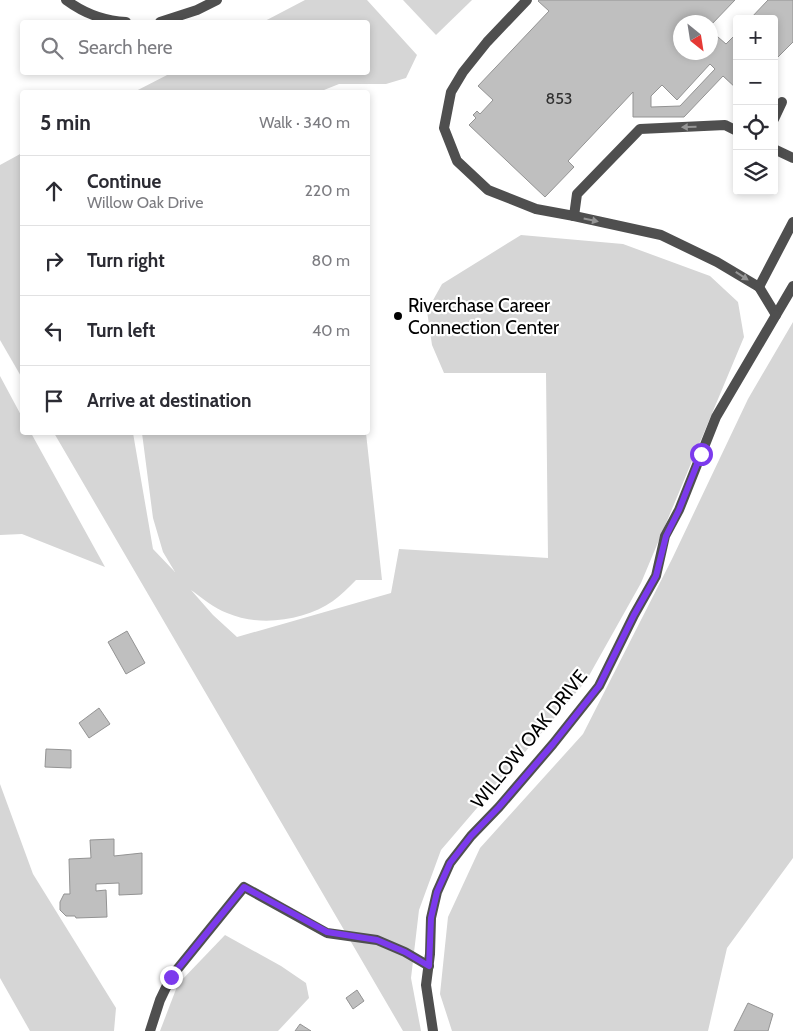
<!DOCTYPE html>
<html lang="en">
<head>
<meta charset="utf-8">
<style>
	:root { --surface:#fff; --page:#f7f7f7; --text:#2b2b33; --muted:#7c7c81; --line:#e1e1e2 }
	body { margin:0; font-family:Cabin,sans-serif; background:var(--page); color:var(--text) }
	.controls { position:absolute; right:15px; top:15px; display:grid; overflow:hidden; border-radius:5px; box-shadow:0 2px 8px #0003 }
	.controls button { width:45px; height:45px; display:grid; place-items:center; padding:0; border:0; border-bottom:1px solid var(--line); background:var(--surface); color:var(--text); font:25px sans-serif }
	.compass { position:absolute; left:673px; top:15px; width:45px; height:45px; border-radius:50%; background:var(--surface); box-shadow:0 2px 8px #0003; rotate:150deg }
	.stop { position:absolute; width:15px; height:15px; margin:-11px; border:4px solid #7c3aed; border-radius:50%; background:#fff }
	.stop.end { background:#7c3aed; border-color:#fff; box-shadow:0 1px 5px #0008 }
	.list { margin:0; padding:0; list-style:none }
	h2 { display:flex; justify-content:space-between; align-items:center; height:65px; margin:0; padding:0 20px; font-size:21px }
	h2 small { font-size:16px; font-weight:400; color:var(--muted) }
	.list li { display:grid; grid-template-columns:32px 1fr auto; gap:15px; align-items:center; box-sizing:border-box; height:70px; padding:0 20px; border-top:1px solid var(--line) }
	.list b { display:block; font-size:19px; white-space:nowrap }
	.list p { margin:0; font-size:16px; white-space:nowrap; color:var(--muted) }
	.list em { font-size:16px; font-style:normal; color:var(--muted) }
	.icon { flex:none; width:28px; height:28px; fill:none; stroke:currentColor; stroke-width:2; stroke-linecap:round; stroke-linejoin:round }
	.map { position:relative; flex:none; width:793px; height:1031px; overflow:hidden }
	.search { position:absolute; background:var(--surface); box-shadow:0 2px 8px #0003; left:20px; top:20px; width:350px; height:55px; display:flex; align-items:center; gap:12px; box-sizing:border-box; padding:0 18px; border-radius:5px; color:var(--muted); font-size:19px }
	.panel { position:absolute; background:var(--surface); box-shadow:0 2px 8px #0003; left:20px; top:90px; width:350px; height:345px; border-radius:5px }
	.map>svg:first-child { display:block }
	.green { fill:#d6d6d6 }
	.building { fill:#bfbfbf; stroke:#939393; fill-rule:evenodd }
	.lines { fill:none; stroke-linecap:round; stroke-linejoin:round }
	.service { stroke:#4f4f4f; stroke-width:10 }
	.minor { stroke:#4f4f4f; stroke-width:10 }
	.oneway { fill:#959595 }
	.route { stroke:#7c3aed; stroke-width:6 }
	.poi-dot { fill:#000; stroke:#fff; stroke-width:2 }
	.labels { text-anchor:middle; dominant-baseline:central; stroke-width:4.5; stroke-linejoin:round; paint-order:stroke }
	.number-label { font-size:16px; fill:#303030 }
	.poi-label { font-size:19px; fill:#000; stroke:#fff; text-anchor:start }
	.street-label { font-size:19px; fill:#000; stroke:#fff }
</style>
</head>
<body>
<div class="map">
<svg width="793" height="1031" viewBox="0 0 793 1031">
	<rect width="100%" height="100%" fill="#fff"/>
	<g class="green">
		<path d="M305,0H367L417,55L406,78L386,84H339L319,92H134L171,73L368,72V22H263Z"/>
		<path d="M403,0H472L436,35Z"/>
		<path d="M22,153V378L0,340V165Z"/>
		<path d="M521,235L623,244L710,276L738,302L744,337L641,583L586,681L441,850L419,910L411,978L421,1031H403L54,433H133L153,549L175,572L163,552L153,518L142,433H366L382,580H356C349,587 341,595 333,601C304,621 259,627 227,613C214,608 202,598 191,590L213,615L237,637L391,593L399,549L548,558L546,373H444L432,345L427,311L442,284Z"/>
		<path d="M793,322V858L727,948L708,1031H452L440,994L448,917L480,848L583,734L672,559L748,399Z"/>
		<path d="M0,376L22,417V432L31,433L105,567L22,534L0,535Z"/>
		<path d="M0,784L33,874L116,1008L114,1031H30L0,978Z"/>
		<path d="M225,935L281,966L306,983L309,998L278,1031H160L178,984Z"/>
	</g>
	<g class="building">
		<path d="M539,0H735L710,26V22H680V52H710V30L726,44L737,33V89L723,76L684,117H633V92L568,161L574,167L545,197L469,125L476,118L473,115L477,111L480,114L493,100L478,86L549,11L538,1ZM710,64L715,69L680,106L651,107V96L662,85L677,100Z"/>
		<path d="M768,0H793V42L774,61V19H750Z"/>
		<path d="M127,631L145,663L126,674L108,642Z"/>
		<path d="M99,708L110,724L89,738L79,723Z"/>
		<path d="M46,749L71,750V768L45,767Z"/>
		<path d="M114,839V856L142,853V894L119,895V883L96,884V891L106,890L107,917L76,918L75,916H66L60,910V902L64,894H70L69,859L91,858L90,840Z"/>
		<path d="M357,990L364,1001L353,1009L346,998Z"/>
		<path d="M748,1003L773,1014L768,1031H734Z"/>
		<path d="M300,1024L311,1031H295Z"/>
	</g>
	<g class="lines">
		<g class="service">
			<path d="M527,0L487,42L463,72L451,92L444,128L457,161L488,190L536,209L574,216"/>
			<path d="M774,119L782,102"/>
			<path d="M737,131L725,125L640,129L577,194L574,216L661,235L717,262L759,287L776,315L793,286"/>
			<path d="M774,149L793,158"/>
			<path d="M759,287L793,222"/>
			<path d="M150,1031L160,1000L171,977L244,887L327,933L377,940L405,952L429,966"/>
		</g>
		<g class="minor">
			<path d="M66,0C85,14 103,21 126,22"/>
			<path d="M160,22L197,10L217,0"/>
			<path d="M433,1031L426,985L430,954L431,918L437,892L450,863L471,836L499,807L553,744L599,686L634,615L656,576L665,536L679,510L716,417L776,315"/>
		</g>
	</g>
	<defs><path id="oneway-solid" d="M-6-.8H1V-3.2L6.5 0L1 3.2V.8H-6Z" transform="scale(1.25)"/></defs>
	<g class="oneway">
		<use href="#oneway-solid" transform="translate(689 127) rotate(178)"/>
		<use href="#oneway-solid" transform="translate(591 220) rotate(12)"/>
		<use href="#oneway-solid" transform="translate(742 276) rotate(33)"/>
	</g>
	<g class="lines">
		<path class="route" d="M171,977L244,887L327,932L377,940L405,952L429,966L431,918L437,892L450,863L471,836L499,807L553,744L599,686L634,615L656,576L666,536L679,510L701,454"/>
	</g>
	<circle class="poi-dot" cx="398" cy="316" r="5"/>
	<g class="labels">
		<g class="number-label">
			<text x="559" y="98">853</text>
		</g>
		<g class="poi-label">
			<text x="408" y="305">Riverchase Career<tspan x="408" dy="22">Connection Center</tspan></text>
		</g>
		<g class="street-label">
			<text transform="translate(529 739) rotate(-51)">WILLOW OAK DRIVE</text>
		</g>
	</g>
</svg>
<div class="controls">
<button>+</button>
<button>−</button>
<button><svg class="icon" aria-label="locate" viewBox="0 0 24 24"><circle cx="12" cy="12" r="6"/><path d="M12 2v4M12 18v4M2 12h4M18 12h4"/></svg></button>
<button><svg class="icon" aria-label="layers" viewBox="0 0 24 24"><path d="M12 4l9 5-9 5-9-5zM3 14l9 5 9-5"/></svg></button>
</div>
<svg class="compass" viewBox="-18 -18 36 36"><path d="M0-13l5 13h-10z" fill="#e53935"/><path d="M0 13l5-13h-10z" fill="#7c7c81"/></svg>
<div class="stop" style="left:701px;top:454px"></div>
<div class="stop end" style="left:171px;top:977px"></div>
<div class="search"><svg class="icon" aria-label="search" viewBox="0 0 24 24"><circle cx="10" cy="10" r="6"/><path d="M15 15l6 6"/></svg>Search here</div>
<section class="panel">
<h2>5 min<small>Walk · 340 m</small></h2>
<ul class="list">
<li><svg class="icon" aria-label="ahead" viewBox="0 0 24 24"><path d="M12 20V5M6 11l6-6 6 6"/></svg><div><b>Continue</b><p>Willow Oak Drive</p></div><em>220 m</em></li>
<li><svg class="icon" aria-label="right" viewBox="0 0 24 24"><path d="M7 20v-9h11M14 6l5 5-5 5"/></svg><div><b>Turn right</b></div><em>80 m</em></li>
<li><svg class="icon" aria-label="left" viewBox="0 0 24 24"><path d="M17 20v-9H6M10 6l-5 5 5 5"/></svg><div><b>Turn left</b></div><em>40 m</em></li>
<li><svg class="icon" aria-label="arrive" viewBox="0 0 24 24"><path d="M6 21V4h12l-3 4 3 4H6"/></svg><div><b>Arrive at destination</b></div></li>
</ul>
</section>
</div>
</body>
</html>
